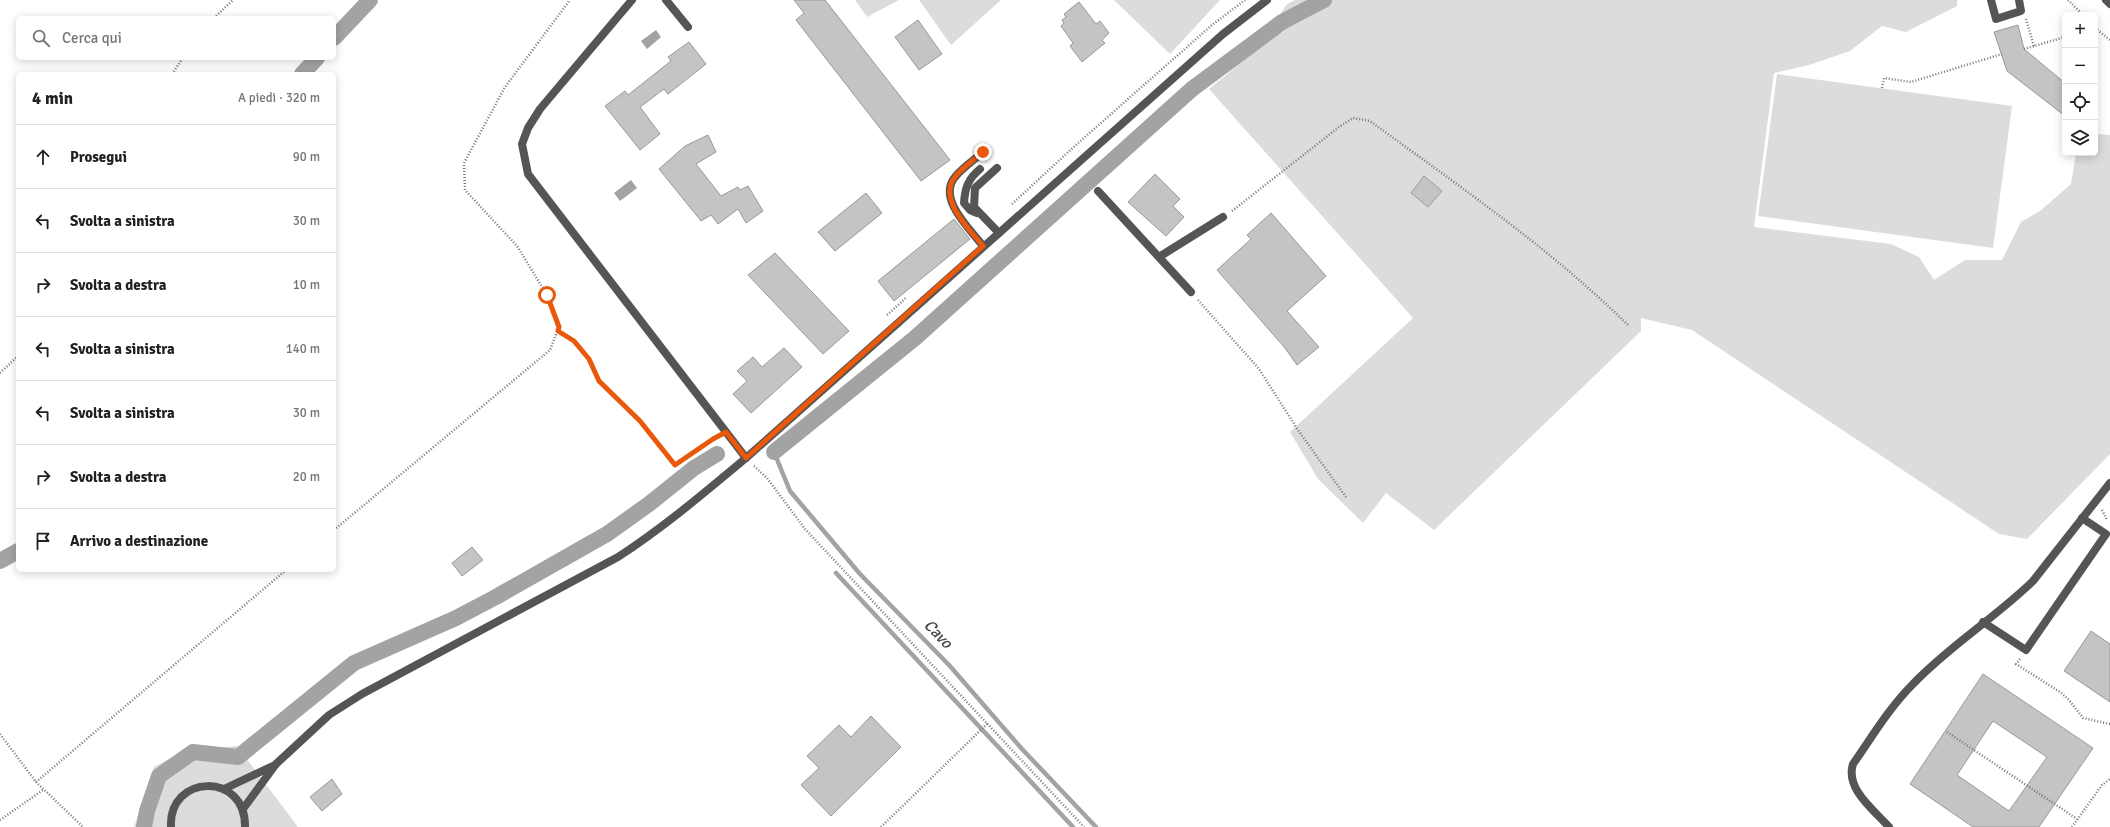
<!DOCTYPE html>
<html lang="it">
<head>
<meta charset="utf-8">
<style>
	:root { --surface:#fff; --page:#f2f2f2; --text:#202124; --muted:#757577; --line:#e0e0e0 }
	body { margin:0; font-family:Signika,sans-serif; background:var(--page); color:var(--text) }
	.controls { position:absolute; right:12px; top:12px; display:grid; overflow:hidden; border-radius:6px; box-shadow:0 2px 10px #0003 }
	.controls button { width:36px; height:36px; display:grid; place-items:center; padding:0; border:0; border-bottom:1px solid var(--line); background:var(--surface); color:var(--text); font:20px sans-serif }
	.stop { position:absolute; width:12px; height:12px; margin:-9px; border:3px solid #ea580c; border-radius:50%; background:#fff }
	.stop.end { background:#ea580c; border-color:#fff; box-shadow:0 1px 4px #0008 }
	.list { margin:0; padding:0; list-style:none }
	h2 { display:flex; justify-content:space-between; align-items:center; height:52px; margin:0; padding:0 16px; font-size:17px }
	h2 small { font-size:13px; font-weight:400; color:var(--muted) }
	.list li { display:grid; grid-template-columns:26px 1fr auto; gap:12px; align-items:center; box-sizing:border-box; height:64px; padding:0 16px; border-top:1px solid var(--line) }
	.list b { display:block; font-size:15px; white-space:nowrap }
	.list em { font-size:13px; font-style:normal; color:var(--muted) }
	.icon { flex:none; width:22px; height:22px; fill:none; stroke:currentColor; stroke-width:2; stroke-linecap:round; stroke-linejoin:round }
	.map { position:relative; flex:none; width:2110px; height:827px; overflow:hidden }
	.search { position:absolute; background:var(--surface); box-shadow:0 2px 10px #0003; left:16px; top:16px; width:320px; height:44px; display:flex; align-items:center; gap:10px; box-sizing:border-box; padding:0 14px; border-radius:6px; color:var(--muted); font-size:15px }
	.panel { position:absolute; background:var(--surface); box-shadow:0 2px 10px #0003; left:16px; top:72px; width:320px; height:500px; border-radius:6px }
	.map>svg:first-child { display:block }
	.green { fill:#dcdcdc; fill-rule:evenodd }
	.water { fill:#a3a3a3 }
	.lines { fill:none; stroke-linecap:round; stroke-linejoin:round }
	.stream { stroke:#a3a3a3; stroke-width:4.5 }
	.canal { stroke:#a3a3a3; stroke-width:16 }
	.building { fill:#c4c4c4; stroke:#999; fill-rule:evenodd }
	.path { stroke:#777; stroke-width:2.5; stroke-dasharray:1 2; stroke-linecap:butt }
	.service { stroke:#555; stroke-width:8 }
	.minor { stroke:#555; stroke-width:8 }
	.tertiary { stroke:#555; stroke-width:8 }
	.route { stroke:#ea580c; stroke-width:5 }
	.labels { text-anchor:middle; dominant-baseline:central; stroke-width:3.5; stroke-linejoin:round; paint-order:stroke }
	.water-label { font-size:16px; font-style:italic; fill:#444; stroke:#fff }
</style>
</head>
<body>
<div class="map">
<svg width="2110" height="827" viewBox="0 0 2110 827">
	<rect width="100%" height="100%" fill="#fff"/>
	<g class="green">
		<path d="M855,0H899L867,17Z"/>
		<path d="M919,0H1001L951,45Z"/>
		<path d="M1114,0H1220L1170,54Z"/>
		<path d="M1295,0H1957V6L1906,32L1882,26L1850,51L1809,65L1774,73L1754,227L1891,244L1919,257L1934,280L1965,260H2002L2021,222L2040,211L2071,184L2076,153H2095V137L2099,134L2110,135V454L2027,539L1999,534L1692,330L1641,318V331L1434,530L1386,493L1363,523L1318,479L1290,432L1413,318L1209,89L1267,41L1285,31L1277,19L1287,4ZM1424,176L1441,191L1428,207L1411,193Z"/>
		<path d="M1777,74L2012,106L1993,248L1758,216Z"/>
		<path d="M237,746L298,827H134L154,767L184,751Z"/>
	</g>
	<g class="water">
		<path d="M656,30L661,37L647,49L641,41Z"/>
		<path d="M631,180L637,188L620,201L614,193Z"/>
	</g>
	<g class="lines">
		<g class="stream">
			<path d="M774,452L790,491L860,574L949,665L1022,749L1096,827"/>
			<path d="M836,573L1073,827"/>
		</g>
		<g class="canal">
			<path d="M334,38L370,0"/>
			<path d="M302,74L317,58"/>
			<path d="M774,452L915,338L1192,89L1282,22L1324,0"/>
			<path d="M0,561L18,551"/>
			<path d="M144,827L147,811L159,776L193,752L238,757L354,663L456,618L494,598L607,534L649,504L694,468L717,454"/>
		</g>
	</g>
	<g class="building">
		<path d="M794,0H825L950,160L921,181L796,20L804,13Z"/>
		<path d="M1079,2L1096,24L1100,21L1109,33L1102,40L1105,43L1082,62L1070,46L1073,43L1061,26L1064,23L1062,20L1066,17L1064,14Z"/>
		<path d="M918,20L942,54L919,70L895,37Z"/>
		<path d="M2018,25L2024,49L2065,83V116L2007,71L1994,32Z"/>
		<path d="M689,42L706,64L668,94L664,89L640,107L660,134L640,150L605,106L625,91L628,95L671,61L668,57Z"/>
		<path d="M708,135L716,152L696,164L721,196L738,187L740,190L748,186L763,211L746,223L738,209L718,224L711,215L701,221L659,169L685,146Z"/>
		<path d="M1155,174L1180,199L1173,206L1184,217L1166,236L1128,202Z"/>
		<path d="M1424,176L1442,191L1428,207L1411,193Z"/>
		<path d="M866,193L882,213L835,251L818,232Z"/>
		<path d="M1271,213L1326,276L1287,311L1319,347L1297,365L1285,348L1217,270L1251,239L1247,235Z"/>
		<path d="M954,219L970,239L894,301L878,281Z"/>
		<path d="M775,253L849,331L823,354L748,275Z"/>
		<path d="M784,348L802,367L751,413L733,394L747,381L737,371L753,357L762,367Z"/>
		<path d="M472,547L483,560L462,576L452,563Z"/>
		<path d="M2091,631L2110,644V702L2064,671Z"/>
		<path d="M1983,674L2093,748L2039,827H1973L1910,784ZM1993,721L2047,757L2009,811L1957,775Z"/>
		<path d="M871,716L901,747L831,816L801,785L819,768L807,756L839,725L851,737Z"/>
		<path d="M332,779L342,794L322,811L310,797Z"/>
	</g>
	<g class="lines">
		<g class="path">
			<path d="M2068,0L2083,15"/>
			<path d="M214,18L233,0"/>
			<path d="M2026,19L2034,46"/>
			<path d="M2095,28L2110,40"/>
			<path d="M2024,49L2065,37"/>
			<path d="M172,74L183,58"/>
			<path d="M1882,88L1884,78L1911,82L2002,54"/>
			<path d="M1012,204L1077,144L1212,25L1245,0"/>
			<path d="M1232,211L1339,127L1353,118L1370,121C1459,186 1551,249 1629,326"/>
			<path d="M1198,300L1259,369L1298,430L1346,497"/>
			<path d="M887,315L907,297"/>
			<path d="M557,331L574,341L589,359L599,381L640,421L675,465L717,437"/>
			<path d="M0,373L18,356"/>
			<path d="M754,466L767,478L805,529L1084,827"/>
			<path d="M2102,510L2107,520"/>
			<path d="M334,530L550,350L559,327L547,295L517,246L465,190L464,163L505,87L570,0"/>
			<path d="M2020,659L2016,664L2060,692L2069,700L2083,718L2110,724"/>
			<path d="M1947,732L2077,819"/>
			<path d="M0,734L36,782L83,827"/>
			<path d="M36,782L286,570"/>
			<path d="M0,820L43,790"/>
			<path d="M881,827L988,723"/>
			<path d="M2072,827L2102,785L2110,779"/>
		</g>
		<g class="service">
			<path d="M1991,0L1996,19L2021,11L2019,0"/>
			<path d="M983,152C974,160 962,168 955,177C937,199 970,229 983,246"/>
			<path d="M997,168L975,188L974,207L999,233"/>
			<path d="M1098,191L1191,292"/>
			<path d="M977,213L970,210L964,203C965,188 968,179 980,169"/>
			<path d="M1159,257L1223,217"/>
			<path d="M1983,622L2026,650L2106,534L2082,518"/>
			<path d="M1889,827C1874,810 1845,789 1853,764C1872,737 1889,708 1913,684C1949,646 1995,618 2033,581L2110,483"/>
		</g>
		<g class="minor">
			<path d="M632,0L540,109L528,128L522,144L528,174L746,458"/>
			<path d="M666,0L688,27"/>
		</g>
		<g class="tertiary">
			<path d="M2106,0L2110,4"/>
			<path d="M224,789L275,765"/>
			<path d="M243,809L276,764L329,715L362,694L618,557C664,527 704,493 746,458L1223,34L1267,0"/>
			<path d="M171,827C168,774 246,771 245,827"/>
		</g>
	</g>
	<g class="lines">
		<path class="route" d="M547,295L559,327L558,331L574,341L589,359L599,381L640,421L675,465L713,439L726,432L746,458L983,246C970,230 937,199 955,177C962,168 974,160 983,152"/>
	</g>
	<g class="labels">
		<g class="water-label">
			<text transform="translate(938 634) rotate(46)">Cavo</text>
		</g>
	</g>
</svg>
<div class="controls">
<button>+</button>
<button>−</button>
<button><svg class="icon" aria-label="locate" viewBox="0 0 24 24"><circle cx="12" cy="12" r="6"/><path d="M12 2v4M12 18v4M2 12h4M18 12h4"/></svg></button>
<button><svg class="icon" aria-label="layers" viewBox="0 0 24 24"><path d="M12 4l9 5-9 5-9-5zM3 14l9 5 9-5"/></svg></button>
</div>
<div class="stop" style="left:547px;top:295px"></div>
<div class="stop end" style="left:983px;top:152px"></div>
<div class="search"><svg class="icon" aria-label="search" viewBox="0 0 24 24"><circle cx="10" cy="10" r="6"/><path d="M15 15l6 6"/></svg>Cerca qui</div>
<section class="panel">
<h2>4 min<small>A piedi · 320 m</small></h2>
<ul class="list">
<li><svg class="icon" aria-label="ahead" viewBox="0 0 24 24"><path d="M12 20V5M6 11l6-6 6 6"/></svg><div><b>Prosegui</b></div><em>90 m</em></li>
<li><svg class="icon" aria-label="left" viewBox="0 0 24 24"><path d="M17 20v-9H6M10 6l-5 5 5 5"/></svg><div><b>Svolta a sinistra</b></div><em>30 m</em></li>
<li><svg class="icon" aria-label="right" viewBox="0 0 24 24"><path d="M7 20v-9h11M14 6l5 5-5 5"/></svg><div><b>Svolta a destra</b></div><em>10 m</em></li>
<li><svg class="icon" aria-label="left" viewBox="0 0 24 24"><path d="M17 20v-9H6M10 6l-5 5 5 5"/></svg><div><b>Svolta a sinistra</b></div><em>140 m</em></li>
<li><svg class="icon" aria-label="left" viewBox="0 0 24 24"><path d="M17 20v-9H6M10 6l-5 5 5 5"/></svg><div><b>Svolta a sinistra</b></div><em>30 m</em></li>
<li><svg class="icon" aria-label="right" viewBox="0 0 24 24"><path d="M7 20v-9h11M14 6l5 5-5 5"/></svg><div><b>Svolta a destra</b></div><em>20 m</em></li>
<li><svg class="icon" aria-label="arrive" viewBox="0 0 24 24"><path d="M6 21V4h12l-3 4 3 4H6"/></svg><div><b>Arrivo a destinazione</b></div></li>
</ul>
</section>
</div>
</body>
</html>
